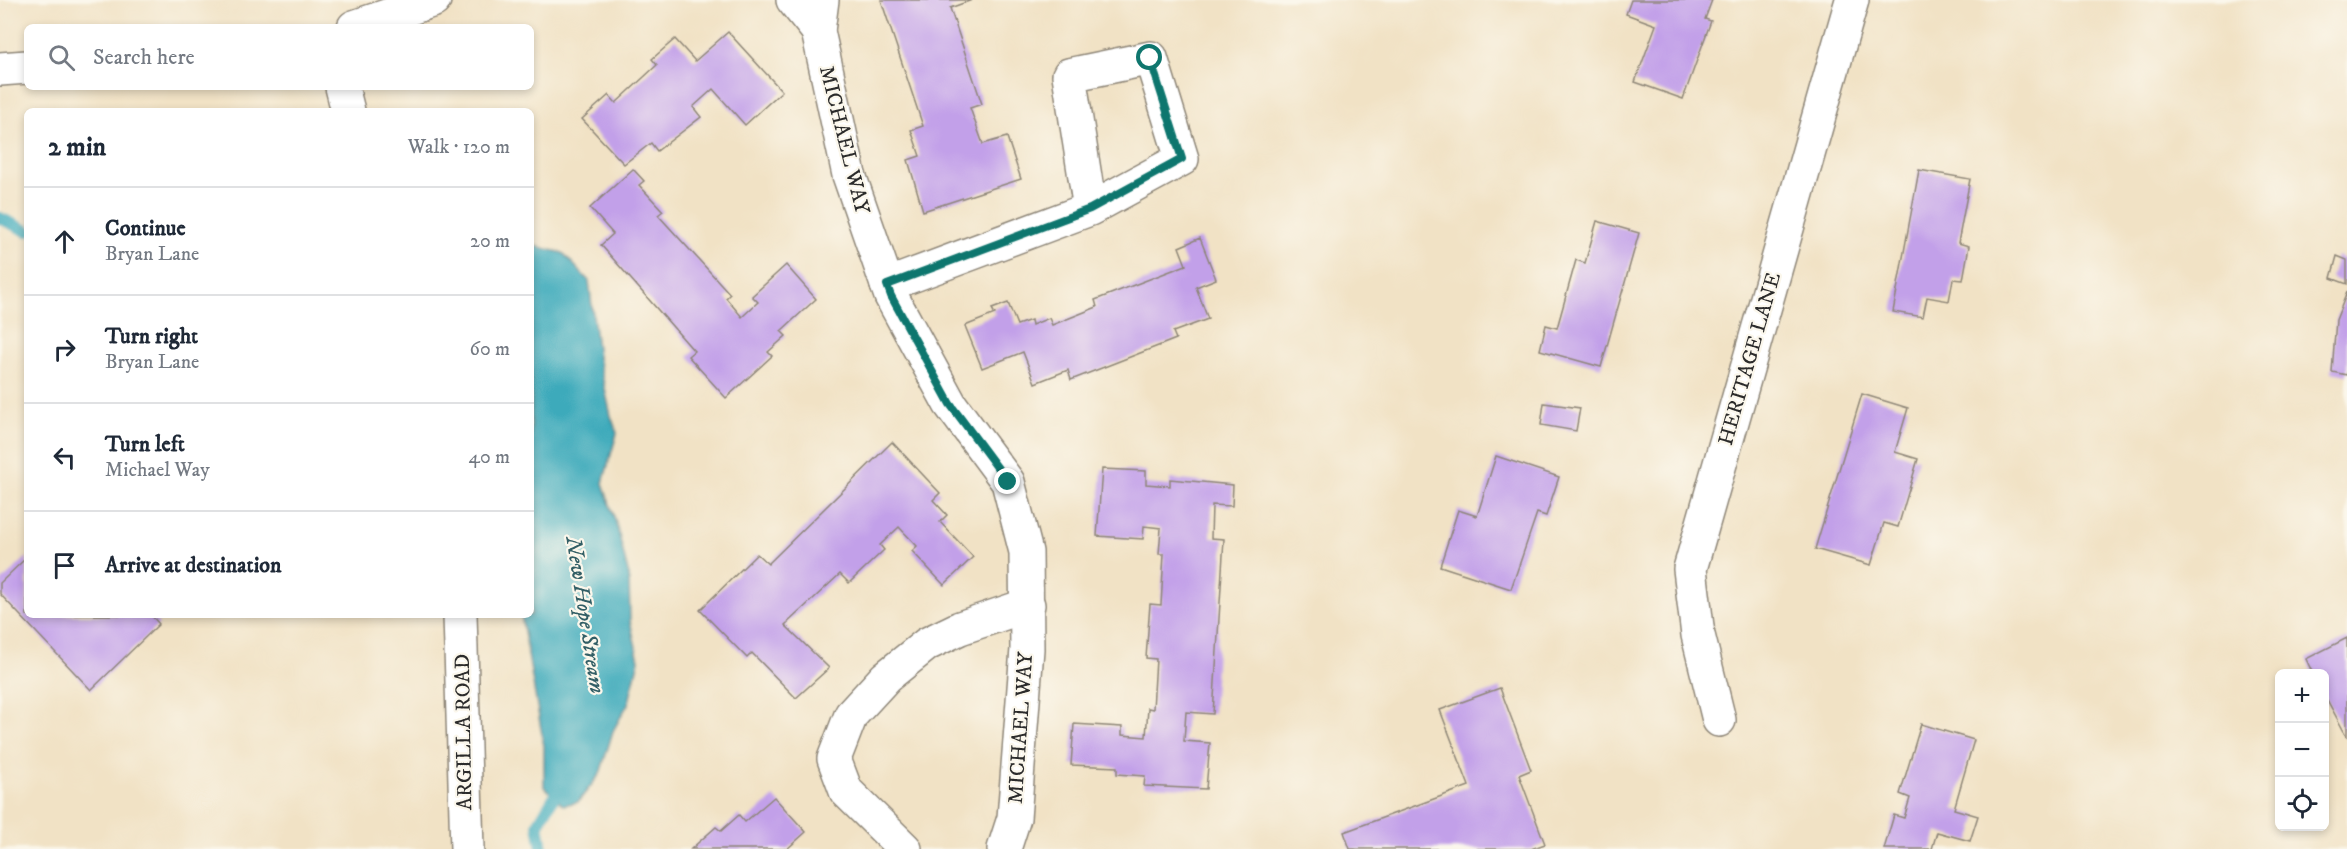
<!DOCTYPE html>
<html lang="en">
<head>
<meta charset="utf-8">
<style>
	:root { --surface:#fff; --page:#f2f2f3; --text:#1f2937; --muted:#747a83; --line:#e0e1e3 }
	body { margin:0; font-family:"IM FELL DW Pica",serif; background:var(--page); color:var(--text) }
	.controls { position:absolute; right:18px; bottom:18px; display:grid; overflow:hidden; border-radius:9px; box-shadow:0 3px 9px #0003 }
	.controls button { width:54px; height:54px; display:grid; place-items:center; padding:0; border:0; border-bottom:2px solid var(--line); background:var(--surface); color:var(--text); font:30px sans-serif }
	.stop { position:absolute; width:18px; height:18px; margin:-14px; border:4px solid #0f766e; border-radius:50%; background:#fff }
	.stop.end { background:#0f766e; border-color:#fff; box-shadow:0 2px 6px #0008 }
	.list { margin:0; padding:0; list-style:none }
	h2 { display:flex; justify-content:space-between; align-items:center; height:78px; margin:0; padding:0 24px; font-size:26px }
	h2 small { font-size:20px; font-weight:400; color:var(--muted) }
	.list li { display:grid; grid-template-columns:39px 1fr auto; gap:18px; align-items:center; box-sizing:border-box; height:108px; padding:0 24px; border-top:2px solid var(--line) }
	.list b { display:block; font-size:22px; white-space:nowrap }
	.list p { margin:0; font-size:20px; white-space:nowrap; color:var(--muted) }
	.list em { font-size:20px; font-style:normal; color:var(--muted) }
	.icon { flex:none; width:33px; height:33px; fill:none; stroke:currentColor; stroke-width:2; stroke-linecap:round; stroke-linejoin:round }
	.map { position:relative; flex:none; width:2347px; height:849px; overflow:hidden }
	.search { position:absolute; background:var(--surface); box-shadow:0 3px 9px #0003; left:24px; top:24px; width:510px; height:66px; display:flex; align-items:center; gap:15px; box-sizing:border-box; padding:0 21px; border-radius:9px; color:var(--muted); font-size:22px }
	.panel { position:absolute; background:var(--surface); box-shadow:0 3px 9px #0003; left:24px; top:108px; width:510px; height:510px; border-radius:9px }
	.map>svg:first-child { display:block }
	.water { fill:#3caabb; stroke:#346a73; stroke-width:1.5 }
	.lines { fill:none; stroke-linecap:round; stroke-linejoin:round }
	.stream { stroke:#3caabb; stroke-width:12 }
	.building { fill:#c2a0e9 }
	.minor-casing { stroke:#8e8678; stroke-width:36 }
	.secondary-casing { stroke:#8e8678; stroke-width:36 }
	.minor { stroke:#fff; stroke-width:33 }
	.secondary { stroke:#fff; stroke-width:33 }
	.route { stroke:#0f766e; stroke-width:8 }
	.labels { text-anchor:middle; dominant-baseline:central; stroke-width:4.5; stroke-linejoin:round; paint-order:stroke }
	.street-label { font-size:21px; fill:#2b2b2b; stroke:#fbf7ec }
	.water-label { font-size:22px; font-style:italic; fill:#325e65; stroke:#fbf7ec }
</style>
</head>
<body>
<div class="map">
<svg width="2347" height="849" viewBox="0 0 2347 849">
	<rect width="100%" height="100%" fill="#fbf7ec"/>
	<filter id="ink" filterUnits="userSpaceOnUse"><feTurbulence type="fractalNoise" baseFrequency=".0167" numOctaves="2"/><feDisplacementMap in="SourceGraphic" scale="12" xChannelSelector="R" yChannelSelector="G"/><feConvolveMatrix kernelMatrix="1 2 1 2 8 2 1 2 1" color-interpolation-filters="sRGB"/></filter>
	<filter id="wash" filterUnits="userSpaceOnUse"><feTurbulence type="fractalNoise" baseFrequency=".008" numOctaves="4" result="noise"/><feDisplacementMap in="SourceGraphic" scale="24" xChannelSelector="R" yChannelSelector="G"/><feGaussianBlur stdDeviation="1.35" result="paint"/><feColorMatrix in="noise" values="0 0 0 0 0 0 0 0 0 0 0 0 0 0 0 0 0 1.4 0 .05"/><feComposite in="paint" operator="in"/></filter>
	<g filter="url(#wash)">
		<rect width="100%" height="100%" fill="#f1e2c5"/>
		<path class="water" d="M531,245L563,253L589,281L598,357L611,416L617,433L603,483L616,523L629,576L630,621L639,660L629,702L613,731L600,774L578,802L563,805L544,787V746L521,615H531Z"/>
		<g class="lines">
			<g class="stream">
				<path d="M0,218L27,231"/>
				<path d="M542,849L538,824L554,797L558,783"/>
			</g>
		</g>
		<g id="blocks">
			<g class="building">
				<path d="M881,0H972L950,8L982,104L970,108L983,144L1007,137L1021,179L923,211L908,160L920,156L911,130L923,126Z"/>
				<path d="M1631,0H1712L1705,19L1711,21L1683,99L1635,82L1656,25L1626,14Z"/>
				<path d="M728,32L782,91L745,125L713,89L693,107L701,117L657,151L651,143L624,164L582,119L609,95L616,103L657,65L652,59L675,39L695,61Z"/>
				<path d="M633,169L644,181L639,185L663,211L658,215L730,294L726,298L742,317L758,302L752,296L786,265L816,299L781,331L786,336L768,352L772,356L726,398L688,356L694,351L601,245L613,234L590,208Z"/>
				<path d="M1919,170L1970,179L1958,243L1969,246L1963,280L1953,279L1949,301L1927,297L1923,317L1893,312Z"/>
				<path d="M1597,221L1639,233L1601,367L1540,350L1546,325L1557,328L1576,260L1585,263Z"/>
				<path d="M1200,238L1216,279L1196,287L1208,319L1173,332L1176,339L1071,380L1068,370L1035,383L1023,352L982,368L965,326L995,314L992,309L1008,303L1017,325L1031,320L1032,325L1049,318L1052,325L1097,307L1095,300L1186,265L1179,247Z"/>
				<path d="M2337,256L2347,260V284L2331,278Z"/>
				<path d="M2347,292V375L2332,372L2336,320Z"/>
				<path d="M1862,394L1908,408L1895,452L1918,459L1898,527L1884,523L1871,565L1815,549Z"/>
				<path d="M1544,403L1580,408L1576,431L1541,425Z"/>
				<path d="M892,442L940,493L933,500L947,515L940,522L973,557L944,585L912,551L917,546L899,527L880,545L884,550L849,583L840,574L785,625L829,668L796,698L752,653L747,658L700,610L757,554L768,564Z"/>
				<path d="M1496,456L1559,477L1546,516L1537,513L1511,589L1440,566L1458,510L1477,516Z"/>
				<path d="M1102,469L1146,471V484L1170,486V479L1233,485L1232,506L1212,505L1211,538L1224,539L1213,714L1186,712L1184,741L1210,743L1206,789L1144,786L1145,776L1117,774V767L1071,765L1074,724L1122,727V735L1146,737L1148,708L1153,709L1156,659L1146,658L1150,604L1161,605L1164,554H1159L1161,528L1144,526L1143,539L1097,536Z"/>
				<path d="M27,557V615H151L159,624L91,690L0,594V583Z"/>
				<path d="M2347,638V737L2324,694V674H2313L2306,659Z"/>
				<path d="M1500,688L1531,770L1519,775L1545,844L1531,849H1350L1344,832L1469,786L1440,710Z"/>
				<path d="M1921,724L1974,740L1954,809L1978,816L1970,841L1937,832L1932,849H1884L1894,815L1904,818L1910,798L1900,794Z"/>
				<path d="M774,797L806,832L787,849H691L716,827L721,831L739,815L745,822Z"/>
			</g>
		</g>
	</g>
	<g filter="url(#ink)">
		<use href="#blocks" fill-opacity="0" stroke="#8e8678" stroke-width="1.5"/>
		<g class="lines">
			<g class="minor-casing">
				<g id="minor">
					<path d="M793,0L818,31"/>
					<path d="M822,0L818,31L849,175L891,296L950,404L1008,482L1026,552L1027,649L1014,818L1004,849"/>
					<path d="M342,87L348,111"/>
					<path d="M887,285L1090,209L1182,159L1151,58L1069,75L1090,209"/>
					<path d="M460,615L467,849"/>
					<path d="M1719,720L1698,635L1690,569L1852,0"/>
					<path d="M905,849L846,791L834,759L851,715L886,677L927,644L960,628L1028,605"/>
				</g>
			</g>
			<g class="secondary-casing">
				<g id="secondary">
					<path d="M354,27L434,0"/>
					<path d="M0,69L27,67"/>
				</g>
			</g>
			<use href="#minor" class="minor"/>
			<use href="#secondary" class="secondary"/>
		</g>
	</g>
	<g class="lines" filter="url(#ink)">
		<path class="route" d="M1008,482L950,404L891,296L887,285L1090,209L1182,159L1150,58"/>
	</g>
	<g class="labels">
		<g class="street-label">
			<text transform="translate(844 140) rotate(76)">MICHAEL WAY</text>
			<text transform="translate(1750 359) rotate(-74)">HERITAGE LANE</text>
			<text transform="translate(1021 728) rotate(-86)">MICHAEL WAY</text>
			<text transform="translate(464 732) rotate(-91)">ARGILLA ROAD</text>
		</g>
		<g class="water-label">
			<text transform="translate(585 615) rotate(81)">New Hope Stream</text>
		</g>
	</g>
</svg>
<div class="controls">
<button>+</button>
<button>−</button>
<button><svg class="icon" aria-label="locate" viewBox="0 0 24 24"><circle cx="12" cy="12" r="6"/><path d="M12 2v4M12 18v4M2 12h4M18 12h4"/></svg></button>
</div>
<div class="stop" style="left:1150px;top:58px"></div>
<div class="stop end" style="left:1008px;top:482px"></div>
<div class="search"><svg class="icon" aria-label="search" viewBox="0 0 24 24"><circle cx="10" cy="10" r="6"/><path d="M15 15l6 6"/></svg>Search here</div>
<section class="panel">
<h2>2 min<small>Walk · 120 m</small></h2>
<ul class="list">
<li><svg class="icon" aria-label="ahead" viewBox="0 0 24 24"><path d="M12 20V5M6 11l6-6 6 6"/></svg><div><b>Continue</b><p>Bryan Lane</p></div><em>20 m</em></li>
<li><svg class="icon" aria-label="right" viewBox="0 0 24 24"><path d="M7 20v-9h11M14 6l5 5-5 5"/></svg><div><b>Turn right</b><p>Bryan Lane</p></div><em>60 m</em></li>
<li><svg class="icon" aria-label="left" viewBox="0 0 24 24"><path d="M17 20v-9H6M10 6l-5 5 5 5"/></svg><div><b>Turn left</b><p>Michael Way</p></div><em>40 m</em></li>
<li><svg class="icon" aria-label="arrive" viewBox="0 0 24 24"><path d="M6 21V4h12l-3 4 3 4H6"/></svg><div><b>Arrive at destination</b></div></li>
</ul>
</section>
</div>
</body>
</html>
